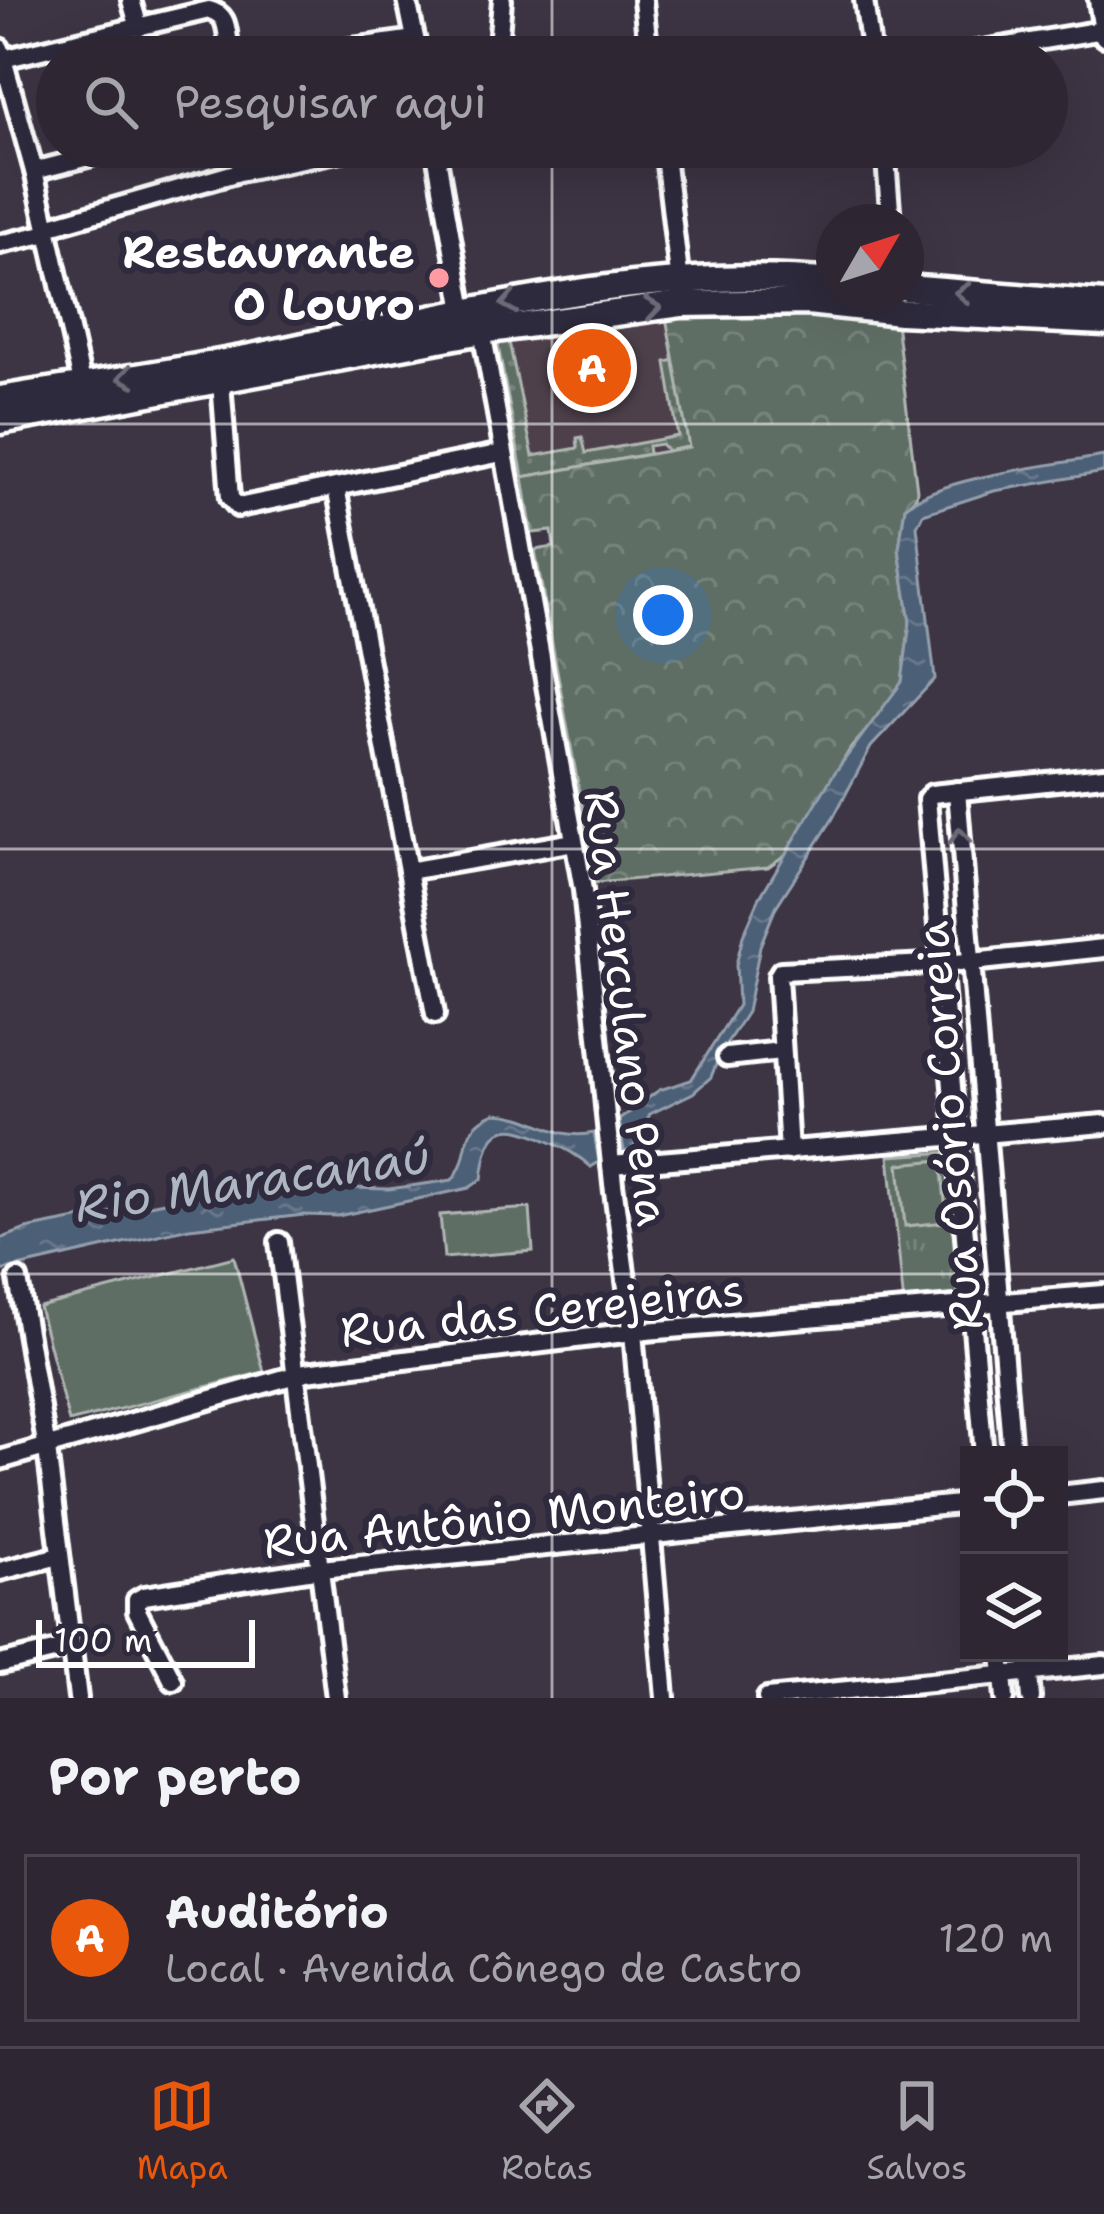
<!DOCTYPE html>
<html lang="pt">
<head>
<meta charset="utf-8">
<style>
	:root { --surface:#2e2733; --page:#3a333f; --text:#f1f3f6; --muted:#a7a5ac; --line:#49444e; --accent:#ea580c }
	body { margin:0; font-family:"Shantell Sans",sans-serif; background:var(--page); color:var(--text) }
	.controls { position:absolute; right:36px; bottom:36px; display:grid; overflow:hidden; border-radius:0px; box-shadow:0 12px 48px #0002 }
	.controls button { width:108px; height:108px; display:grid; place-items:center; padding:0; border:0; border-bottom:3px solid var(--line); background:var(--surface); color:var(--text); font:60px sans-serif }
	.compass { position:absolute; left:816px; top:204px; width:108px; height:108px; border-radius:50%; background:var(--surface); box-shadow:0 12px 48px #0002; rotate:51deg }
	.scale { position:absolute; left:36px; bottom:30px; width:219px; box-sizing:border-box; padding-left:12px; border:6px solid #fff; border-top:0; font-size:33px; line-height:42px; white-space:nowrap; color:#fff; -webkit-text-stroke:9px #2f2a3d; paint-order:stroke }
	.you { position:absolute; left:663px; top:615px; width:42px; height:42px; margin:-30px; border:9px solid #fff; border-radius:50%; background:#1a73e8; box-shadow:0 0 0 18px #1a73e833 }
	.badge { display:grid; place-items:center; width:78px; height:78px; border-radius:50%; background:var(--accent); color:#fff; font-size:39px; font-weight:700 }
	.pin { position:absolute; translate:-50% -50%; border:6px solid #fff; box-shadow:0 3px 12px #0006 }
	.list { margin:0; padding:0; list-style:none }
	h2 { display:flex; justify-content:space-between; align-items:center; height:156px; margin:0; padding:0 48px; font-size:51px }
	h2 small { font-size:39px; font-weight:400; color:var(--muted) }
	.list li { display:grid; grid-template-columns:78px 1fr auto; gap:36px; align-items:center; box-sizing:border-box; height:168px; margin:0 24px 24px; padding:0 24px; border:3px solid var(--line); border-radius:0px }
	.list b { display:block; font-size:45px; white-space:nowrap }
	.list p { margin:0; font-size:39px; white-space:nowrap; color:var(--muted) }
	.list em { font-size:39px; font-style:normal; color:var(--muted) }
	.icon { flex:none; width:66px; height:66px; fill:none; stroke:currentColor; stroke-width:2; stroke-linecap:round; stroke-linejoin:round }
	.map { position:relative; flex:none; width:1104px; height:1698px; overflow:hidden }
	.search { position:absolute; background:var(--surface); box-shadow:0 12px 48px #0002; left:36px; right:36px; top:36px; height:132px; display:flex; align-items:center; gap:30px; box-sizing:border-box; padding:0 42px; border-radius:66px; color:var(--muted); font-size:45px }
	.sheet { height:348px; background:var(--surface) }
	nav { display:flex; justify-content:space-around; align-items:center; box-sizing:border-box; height:168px; border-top:3px solid var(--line); background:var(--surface); font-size:33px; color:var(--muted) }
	nav a { display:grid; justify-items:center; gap:6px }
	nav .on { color:var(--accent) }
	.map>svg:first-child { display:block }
	.built { fill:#4d414c }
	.grass { fill:url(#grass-dots); stroke:#afb6b2; stroke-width:3 }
	.forest { fill:url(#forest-crowns); stroke:#afb6b2; stroke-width:3 }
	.park { fill:url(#park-tufts); stroke:#afb6b2; stroke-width:3 }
	.pitch { fill:#5f6e65; stroke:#afb6b2; stroke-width:3 }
	.water { fill:url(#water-ripples); stroke:#949fad; stroke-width:3 }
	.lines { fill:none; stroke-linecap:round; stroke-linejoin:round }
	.street-casing { stroke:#fff; stroke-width:26 }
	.secondary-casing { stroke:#fff; stroke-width:33 }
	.street { stroke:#2f2a3d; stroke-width:16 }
	.secondary { stroke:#2f2a3d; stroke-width:24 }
	.oneway { stroke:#6d6a77 }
	.grid { fill:none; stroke:#fff; stroke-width:3; stroke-opacity:0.55 }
	.poi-dot { fill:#ff9aa2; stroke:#2f2a3d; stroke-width:4.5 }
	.labels { text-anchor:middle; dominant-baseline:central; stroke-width:12; stroke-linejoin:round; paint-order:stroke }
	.poi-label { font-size:45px; font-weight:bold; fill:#fff; stroke:#2f2a3d; text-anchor:end }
	.street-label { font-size:45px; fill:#fff; stroke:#2f2a3d }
	.water-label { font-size:48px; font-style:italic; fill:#aeb7c1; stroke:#2f2a3d }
</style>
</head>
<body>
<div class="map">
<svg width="1104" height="1698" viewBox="0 0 1104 1698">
	<defs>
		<pattern id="grass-dots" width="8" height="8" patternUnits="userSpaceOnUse" patternTransform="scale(3)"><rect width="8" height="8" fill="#5f6e65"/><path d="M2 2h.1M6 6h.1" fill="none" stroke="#77847c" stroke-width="1.8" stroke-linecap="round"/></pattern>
		<pattern id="forest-crowns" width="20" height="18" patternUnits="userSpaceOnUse" patternTransform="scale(3)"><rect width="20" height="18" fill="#5f6e65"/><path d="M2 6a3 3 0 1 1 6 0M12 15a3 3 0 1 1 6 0" fill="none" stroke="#77847c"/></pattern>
		<pattern id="park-tufts" width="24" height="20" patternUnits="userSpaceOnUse" patternTransform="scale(3)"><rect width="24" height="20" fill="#5f6e65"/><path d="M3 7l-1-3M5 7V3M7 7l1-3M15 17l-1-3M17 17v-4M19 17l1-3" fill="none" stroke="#77847c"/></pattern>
		<pattern id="water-ripples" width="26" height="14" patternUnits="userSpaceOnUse" patternTransform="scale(3)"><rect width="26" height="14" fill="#4c5f76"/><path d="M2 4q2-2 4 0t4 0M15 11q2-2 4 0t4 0" fill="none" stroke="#67778b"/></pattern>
	</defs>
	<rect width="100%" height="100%" fill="#3d3444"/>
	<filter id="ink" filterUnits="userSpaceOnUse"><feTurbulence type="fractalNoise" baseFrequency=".00833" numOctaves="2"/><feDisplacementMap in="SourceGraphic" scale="24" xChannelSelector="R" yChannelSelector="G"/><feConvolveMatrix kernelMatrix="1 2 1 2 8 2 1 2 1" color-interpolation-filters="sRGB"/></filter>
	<g filter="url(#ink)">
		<path class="built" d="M666,317L689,447L523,477L498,346L503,339Z"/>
		<path class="grass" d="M508,337L533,456L578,448L577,438L582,437L586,453L678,436L666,362L674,360L689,447L668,451L661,444L648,446L649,454L523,477L498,346Z"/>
		<path class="forest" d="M666,317H802L896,322L917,490L916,497L905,507L899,549L910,622L902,682L887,707L851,748L785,855L768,867L596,883L535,550L554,547L552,531L532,533L523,477L689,447Z"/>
		<path class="park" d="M951,1152L965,1303L904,1306L889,1156Z"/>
		<g class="pitch">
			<path d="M941,1160L947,1222L905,1226L899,1164Z"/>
			<path d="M530,1208L533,1251L444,1258L440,1215Z"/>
			<path d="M234,1257L264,1372L69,1422L39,1307Z"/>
		</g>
		<g class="water">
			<path d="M1104,456V472L994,491L923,514L917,526L935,679L871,747L832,820L776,907L760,946L747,1012L721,1052L711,1077L693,1093L650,1114L632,1151H624L619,1120L659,1090L691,1080L738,1005L736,965L743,936L760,897L833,775L902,682L910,622L899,549L905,507C941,476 1055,465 1104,456Z"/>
			<path d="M495,1113C537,1114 553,1142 594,1133L599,1162L591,1167C578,1155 566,1149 550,1142C503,1119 488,1125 482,1179L469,1188L338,1216L304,1215L189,1228L0,1271V1239L26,1229L200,1195L312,1187L389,1189L452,1180C474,1155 455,1129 495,1113Z"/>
		</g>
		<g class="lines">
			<g class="street-casing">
				<g id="street">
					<path d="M131,0L139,28"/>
					<path d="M407,0L419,57"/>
					<path d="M643,0L649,57"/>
					<path d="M864,0L872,57"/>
					<path d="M1098,0L1104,37"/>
					<path d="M0,48L34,171L84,391"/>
					<path d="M287,57L415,39"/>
					<path d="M497,57L502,0"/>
					<path d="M941,57L1103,30"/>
					<path d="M3,59L209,10C234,16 223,39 233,57"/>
					<path d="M435,147L464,311"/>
					<path d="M664,147L680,283"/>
					<path d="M885,147L891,222"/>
					<path d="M34,171L127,147"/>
					<path d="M47,227L239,172L361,147"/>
					<path d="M0,244L48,233"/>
					<path d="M482,331L583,890L613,1184L633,1332L665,1698"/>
					<path d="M221,382L230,498L238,507L502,453"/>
					<path d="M336,487L435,1014"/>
					<path d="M957,791L1012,1455"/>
					<path d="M408,871L574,842"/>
					<path d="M727,1057L781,1051"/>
					<path d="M789,1151L778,976L781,971L972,962L1104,948"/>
					<path d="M611,1165L1104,1124"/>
					<path d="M279,1242L336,1698"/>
					<path d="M18,1279L47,1449L78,1698"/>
					<path d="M984,1455L927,799L932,794L1104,776"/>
					<path d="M0,1460L306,1372L633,1332L1104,1294"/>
					<path d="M1059,1495L1104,1490"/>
					<path d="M0,1571L59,1556"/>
					<path d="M1001,1653L1005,1698"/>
					<path d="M1027,1653L1031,1698"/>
					<path d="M0,1664L70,1647"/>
					<path d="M173,1681L137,1611V1600L144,1596L321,1569L969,1503"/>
					<path d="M767,1698L1104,1665"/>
				</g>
			</g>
			<g class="secondary-casing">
				<g id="secondary">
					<path d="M906,288L1104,304"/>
					<path d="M0,399C93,383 188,371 281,351C462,313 647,264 834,282"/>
					<path d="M0,421L482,331L681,304L808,302L900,312L1104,322"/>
				</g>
			</g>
			<use href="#street" class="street"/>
			<use href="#secondary" class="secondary"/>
		</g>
		<defs><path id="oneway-chevron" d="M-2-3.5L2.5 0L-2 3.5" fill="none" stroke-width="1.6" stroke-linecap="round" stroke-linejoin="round" transform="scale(3)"/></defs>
		<g class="oneway">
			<use href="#oneway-chevron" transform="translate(963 293) rotate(-176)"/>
			<use href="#oneway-chevron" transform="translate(509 303) rotate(170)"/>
			<use href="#oneway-chevron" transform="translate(653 308) rotate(-8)"/>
			<use href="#oneway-chevron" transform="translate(126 377) rotate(170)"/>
			<use href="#oneway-chevron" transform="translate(960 836) rotate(-94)"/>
		</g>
	</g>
	<path class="grid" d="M552,0V57M552,147V1698M0,424H1104M0,849H1104M0,1274H1104"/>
	<circle class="poi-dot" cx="439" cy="278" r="12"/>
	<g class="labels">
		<g class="poi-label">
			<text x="415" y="252">Restaurante<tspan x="415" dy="52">O Louro</tspan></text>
		</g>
		<g class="street-label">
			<text transform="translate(627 1008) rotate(83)">Rua Herculano Pena</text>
			<text transform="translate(949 1126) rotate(-95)">Rua Osório Correia</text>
			<text transform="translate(542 1310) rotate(-6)">Rua das Cerejeiras</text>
			<text transform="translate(504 1517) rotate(-6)">Rua Antônio Monteiro</text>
		</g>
		<g class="water-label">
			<text transform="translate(252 1180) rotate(-8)">Rio Maracanaú</text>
		</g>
	</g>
</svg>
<div class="controls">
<button><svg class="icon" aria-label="locate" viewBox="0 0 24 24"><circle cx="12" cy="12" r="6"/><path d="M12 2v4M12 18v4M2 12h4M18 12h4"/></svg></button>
<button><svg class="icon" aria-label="layers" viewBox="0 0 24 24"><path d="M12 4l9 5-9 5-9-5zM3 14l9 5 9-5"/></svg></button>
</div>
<svg class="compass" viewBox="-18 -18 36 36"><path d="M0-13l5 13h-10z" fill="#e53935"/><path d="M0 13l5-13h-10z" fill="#a7a5ac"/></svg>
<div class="scale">100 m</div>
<div class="you"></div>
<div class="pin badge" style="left:592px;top:368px">A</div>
<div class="search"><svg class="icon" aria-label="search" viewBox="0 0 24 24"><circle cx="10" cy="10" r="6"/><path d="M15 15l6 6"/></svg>Pesquisar aqui</div>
</div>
<section class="sheet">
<h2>Por perto<small></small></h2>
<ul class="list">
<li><span class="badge">A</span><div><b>Auditório</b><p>Local · Avenida Cônego de Castro</p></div><em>120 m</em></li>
</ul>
</section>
<nav>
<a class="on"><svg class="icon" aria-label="map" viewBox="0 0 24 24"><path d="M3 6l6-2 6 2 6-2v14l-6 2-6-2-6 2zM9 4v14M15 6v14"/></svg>Mapa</a>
<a><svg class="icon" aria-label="directions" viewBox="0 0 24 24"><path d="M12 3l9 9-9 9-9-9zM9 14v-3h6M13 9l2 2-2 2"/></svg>Rotas</a>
<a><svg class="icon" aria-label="saved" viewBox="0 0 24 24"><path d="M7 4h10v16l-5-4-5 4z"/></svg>Salvos</a>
</nav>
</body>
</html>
